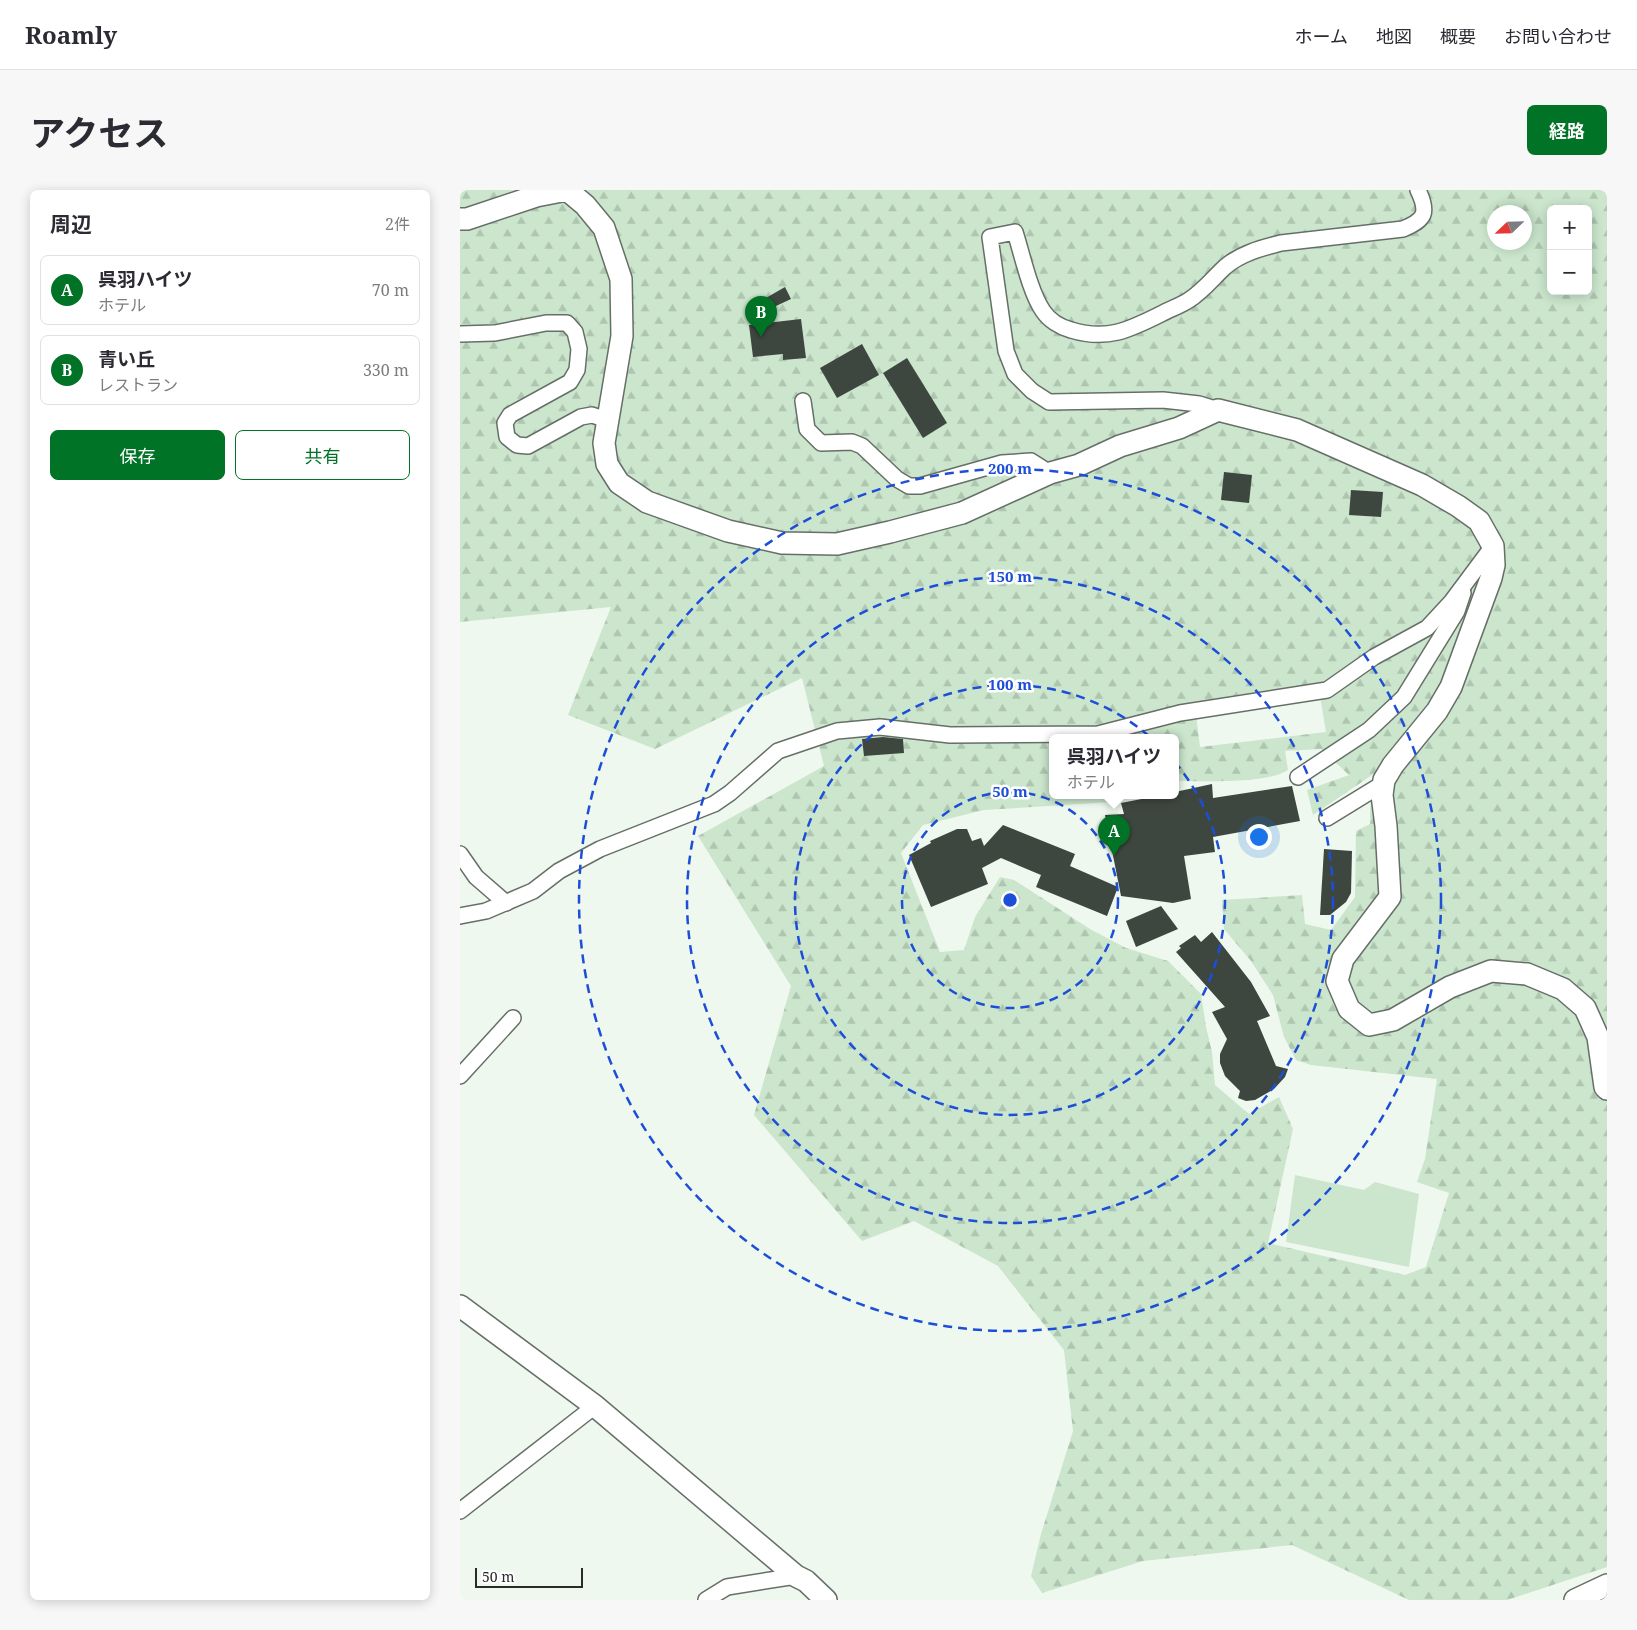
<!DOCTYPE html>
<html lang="ja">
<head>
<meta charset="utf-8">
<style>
	:root { --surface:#fff; --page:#f7f7f7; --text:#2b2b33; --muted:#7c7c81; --line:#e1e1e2; --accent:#007326 }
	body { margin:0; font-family:"Noto Serif","Noto Sans JP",serif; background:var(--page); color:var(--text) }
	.controls { position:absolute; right:15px; top:15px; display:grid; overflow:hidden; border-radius:8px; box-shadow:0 2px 12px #0003 }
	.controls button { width:45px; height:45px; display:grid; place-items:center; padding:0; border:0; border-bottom:1px solid var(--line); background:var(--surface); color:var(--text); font:25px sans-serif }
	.compass { position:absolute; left:1027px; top:15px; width:45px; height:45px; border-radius:50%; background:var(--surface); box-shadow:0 2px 12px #0003; rotate:247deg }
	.scale { position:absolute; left:15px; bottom:12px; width:108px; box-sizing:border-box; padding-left:5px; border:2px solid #282c29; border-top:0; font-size:14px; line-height:18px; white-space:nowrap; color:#282c29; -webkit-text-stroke:4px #fff; paint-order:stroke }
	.you { position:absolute; left:798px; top:646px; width:18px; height:18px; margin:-12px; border:4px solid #fff; border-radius:50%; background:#1a73e8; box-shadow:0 0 0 8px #1a73e833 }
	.badge { display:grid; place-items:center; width:32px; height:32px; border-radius:50%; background:var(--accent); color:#fff; font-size:16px; font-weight:700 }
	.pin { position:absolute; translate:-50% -41px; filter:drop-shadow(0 1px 2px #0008) }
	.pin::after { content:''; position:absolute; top:26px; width:18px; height:15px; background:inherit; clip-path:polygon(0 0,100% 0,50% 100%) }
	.popup { position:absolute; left:589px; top:544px; width:130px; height:65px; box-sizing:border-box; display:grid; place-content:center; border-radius:8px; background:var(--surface); filter:drop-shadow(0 1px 4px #0005); font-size:16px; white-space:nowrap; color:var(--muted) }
	.popup b { font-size:19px; color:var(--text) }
	.popup::after { content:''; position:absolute; left:50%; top:100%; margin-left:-10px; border:10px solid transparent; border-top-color:var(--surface) }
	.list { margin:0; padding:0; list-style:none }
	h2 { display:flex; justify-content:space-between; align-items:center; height:65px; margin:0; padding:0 20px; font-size:21px }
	h2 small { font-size:16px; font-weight:400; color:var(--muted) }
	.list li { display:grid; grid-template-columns:32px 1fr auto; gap:15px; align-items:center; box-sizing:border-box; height:70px; margin:0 10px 10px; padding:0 10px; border:1px solid var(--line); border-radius:8px }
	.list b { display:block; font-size:19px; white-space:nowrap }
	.list p { margin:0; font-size:16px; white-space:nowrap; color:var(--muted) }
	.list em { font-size:16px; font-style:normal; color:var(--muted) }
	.actions { display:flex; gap:10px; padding:15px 20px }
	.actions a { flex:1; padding:11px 0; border:1px solid var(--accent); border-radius:8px; text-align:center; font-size:18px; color:var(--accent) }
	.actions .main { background:var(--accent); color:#fff }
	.map { position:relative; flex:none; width:1147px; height:1410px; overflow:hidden; border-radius:8px }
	header { display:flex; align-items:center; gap:30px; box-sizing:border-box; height:70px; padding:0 25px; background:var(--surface); border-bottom:1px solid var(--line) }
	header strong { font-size:24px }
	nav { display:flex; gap:28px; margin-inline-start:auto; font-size:18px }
	.intro { display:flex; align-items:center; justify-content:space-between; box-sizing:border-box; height:120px; padding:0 30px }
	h1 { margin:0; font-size:35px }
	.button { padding:12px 22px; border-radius:8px; background:var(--accent); color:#fff; font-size:18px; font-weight:700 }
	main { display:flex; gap:30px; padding:0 30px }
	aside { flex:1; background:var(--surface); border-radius:8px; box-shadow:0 2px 12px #0003 }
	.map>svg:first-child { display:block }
	.forest { fill:url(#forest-firs); fill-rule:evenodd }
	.pitch { fill:#cbe6cc }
	.building { fill:#3e473f }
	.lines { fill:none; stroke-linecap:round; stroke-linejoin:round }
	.street-casing { stroke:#666f67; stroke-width:18 }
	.secondary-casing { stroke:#666f67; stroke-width:24 }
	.street { stroke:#fff; stroke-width:15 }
	.secondary { stroke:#fff; stroke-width:21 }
	.ring { fill:none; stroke:#1d4ed8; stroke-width:2.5; stroke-dasharray:9 6 }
	.centre { fill:#1d4ed8; stroke:#fff; stroke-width:2.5 }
	.ring-label { font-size:15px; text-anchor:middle; font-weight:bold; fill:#1d4ed8; stroke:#fff; stroke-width:5; stroke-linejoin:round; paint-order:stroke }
</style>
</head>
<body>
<header>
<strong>Roamly</strong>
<nav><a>ホーム</a><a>地図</a><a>概要</a><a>お問い合わせ</a></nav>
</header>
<div class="intro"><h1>アクセス</h1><a class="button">経路</a></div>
<main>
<aside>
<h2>周辺<small>2件</small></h2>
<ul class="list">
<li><span class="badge">A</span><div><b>呉羽ハイツ</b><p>ホテル</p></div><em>70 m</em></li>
<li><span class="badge">B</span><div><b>青い丘</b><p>レストラン</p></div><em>330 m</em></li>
</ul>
<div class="actions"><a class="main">保存</a><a>共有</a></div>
</aside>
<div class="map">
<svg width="1147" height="1410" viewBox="0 0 1147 1410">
	<defs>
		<pattern id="forest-firs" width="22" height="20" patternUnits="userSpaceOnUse" patternTransform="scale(1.25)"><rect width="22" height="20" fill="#cbe6cc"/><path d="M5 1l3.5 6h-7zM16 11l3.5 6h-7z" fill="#aec5af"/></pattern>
	</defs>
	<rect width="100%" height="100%" fill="#eef8ee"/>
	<path class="forest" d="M0,0H1147V1377L1047,1410H949L832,1355L683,1371L582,1403L571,1386L581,1344L613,1241L604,1160L538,1076L454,1031L402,1051L294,925L331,796L238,646L364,576L342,488L195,559L108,525L151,417L0,432ZM1091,19H1128V101H1091ZM1034,22H1064V52H1034ZM860,506L866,542L740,557L736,525ZM593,547H715V589L719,591C745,591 807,594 828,580L825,561L861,559L889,585L847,600L853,625L915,583L910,620V634L896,641L895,707L871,740L845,734L842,705L762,710L764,739L791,771L813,805L824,847L836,870L851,875L977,889L965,969L957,992L989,1003L966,1077L945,1085L808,1053L833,939L819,907L789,924L755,895L752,862L746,837L741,804L708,771L666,758L630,739L554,690L540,687L515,727L504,760L480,762L441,663L463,635L524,620L652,612L656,605H593Z"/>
	<path class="pitch" d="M835,985L904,1000L915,992L959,1004L949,1077L826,1052Z"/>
	<g class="building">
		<path d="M325,97L331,109L299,124L294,115Z"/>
		<path d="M341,129L346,168L323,170V164L293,167L289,135Z"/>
		<path d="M402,154L419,185L377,208L360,178Z"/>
		<path d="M447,168L487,233L463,248L423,183Z"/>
		<path d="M764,282L792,285L789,313L761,310Z"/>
		<path d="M891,300L923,302L921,327L889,325Z"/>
		<path d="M423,547L443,549L444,563L404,566L402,549Z"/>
		<path d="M752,594L753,608L832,596L840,631L753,647L755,662L724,666L731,709L713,713L661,706L645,625L664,624L661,613L702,605H715V602Z"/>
		<path d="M543,635L615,664L610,676L658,697L647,726L576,697L581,685L541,668L522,678L528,694L471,717L449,665L471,653L470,651L497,639H507L512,651L521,648L524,656Z"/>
		<path d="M864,659L892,661L891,703L886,712L870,725H860Z"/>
		<path d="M701,716L718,739L676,757L666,731Z"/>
		<path d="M752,742L791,792L810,826L797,831L816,876L828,879L825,887L814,899L795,910L786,911L778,908L780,901L765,886L760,873V864L767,849L752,822L765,817L716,762L721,758L719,756L735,745L741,752Z"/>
	</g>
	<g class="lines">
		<g class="street-casing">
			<g id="street">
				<path d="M0,144L35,143L86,133H107L115,142L119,159L117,180L110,192L50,225L45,233L47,247L57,255L68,256L121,227L132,225L147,230"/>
				<path d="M343,211L347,239L361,253L392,252L402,256L437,289L449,296H460L542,273L571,271L590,283"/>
				<path d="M758,220L739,214L703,210L589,212L572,201L555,184L546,161L530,47L555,42C562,64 570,102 583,121C589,130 600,137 611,140C647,151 669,140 701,124C710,119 720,116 729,110C743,101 753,88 765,77C781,63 802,58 821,53L943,39C965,30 969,23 958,0"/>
				<path d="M838,587L909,540L944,507L997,421L1003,403"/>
				<path d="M867,628L924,593"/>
				<path d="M0,664L16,687L46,713"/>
				<path d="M0,726L26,721L73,701L99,681L140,659L254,614L270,603L318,561L377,541L420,537L490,545L638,544L720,523L867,500L914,467L967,438L992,411L1033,356"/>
				<path d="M0,886L53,828"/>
				<path d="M0,1321L135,1216"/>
				<path d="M246,1410L267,1397L336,1386"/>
			</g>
		</g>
		<g class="secondary-casing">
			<g id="secondary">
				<path d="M0,29H7L76,6L107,0L125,15L144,38L161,89L162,146L144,253L147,274L159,293L187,312L268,341L322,353L377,354L430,342L502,323L590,283L619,275L660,256L719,238L758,220L837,240L962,295L998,316L1019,331L1033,356L1034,375L1031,388L991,497L977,521L933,575L924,590L922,605L926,636L930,707L883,769L877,791L889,819L909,835L933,830L990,797L1031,781L1067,784L1103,799L1125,818L1138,847L1145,897L1147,899"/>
				<path d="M0,1116L135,1216L336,1386L346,1391L366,1410"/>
				<path d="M1115,1410L1147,1395"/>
			</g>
		</g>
		<use href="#street" class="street"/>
		<use href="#secondary" class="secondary"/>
	</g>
	<g class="ring">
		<circle cx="550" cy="710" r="108"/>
		<circle cx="550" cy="710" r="215"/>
		<circle cx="550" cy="710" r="323"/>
		<circle cx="550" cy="710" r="431"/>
	</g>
	<circle cx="550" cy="710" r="8" class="centre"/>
	<g class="ring-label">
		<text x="550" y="284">200 m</text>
		<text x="550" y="392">150 m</text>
		<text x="550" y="500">100 m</text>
		<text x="550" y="607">50 m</text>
	</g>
</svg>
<div class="controls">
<button>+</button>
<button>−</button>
</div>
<svg class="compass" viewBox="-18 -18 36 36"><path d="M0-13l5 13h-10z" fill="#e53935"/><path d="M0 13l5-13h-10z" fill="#7c7c81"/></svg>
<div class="scale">50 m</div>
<div class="you"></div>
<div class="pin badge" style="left:654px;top:666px">A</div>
<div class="popup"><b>呉羽ハイツ</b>ホテル</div>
<div class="pin badge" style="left:301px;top:147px">B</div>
</div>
</main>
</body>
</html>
